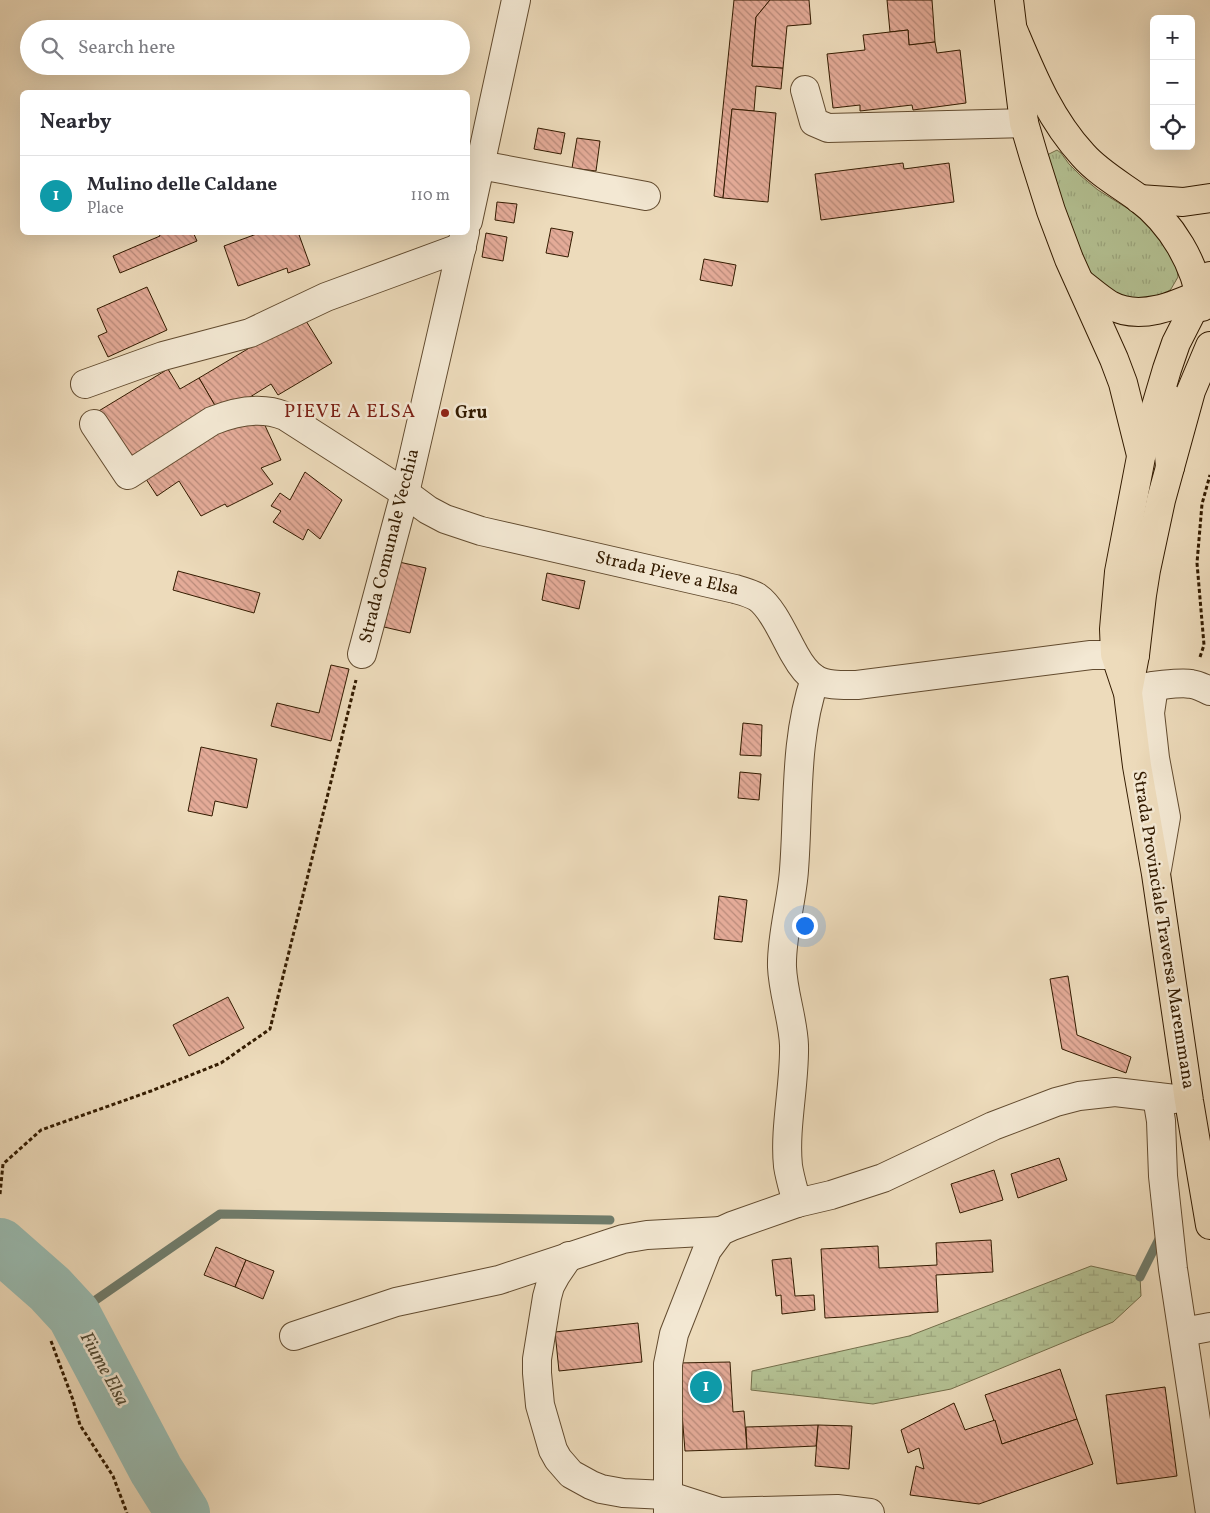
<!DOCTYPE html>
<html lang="en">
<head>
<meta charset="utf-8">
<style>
	:root { --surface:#fff; --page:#f7f7f7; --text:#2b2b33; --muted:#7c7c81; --line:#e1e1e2; --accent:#0b8043 }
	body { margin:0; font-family:Vollkorn,serif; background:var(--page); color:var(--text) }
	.controls { position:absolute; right:15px; top:15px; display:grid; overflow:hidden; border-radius:8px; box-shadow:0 5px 20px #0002 }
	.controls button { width:45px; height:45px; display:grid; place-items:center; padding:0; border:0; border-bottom:1px solid var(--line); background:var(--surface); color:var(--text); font:25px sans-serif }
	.you { position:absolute; left:804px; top:925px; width:18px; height:18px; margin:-12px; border:4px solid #fff; border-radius:50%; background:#1a73e8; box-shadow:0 0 0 8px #1a73e833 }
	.badge { display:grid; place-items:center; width:32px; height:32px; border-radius:50%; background:var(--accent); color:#fff; font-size:16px; font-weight:700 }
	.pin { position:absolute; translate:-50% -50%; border:2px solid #fff; box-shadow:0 1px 5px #0006 }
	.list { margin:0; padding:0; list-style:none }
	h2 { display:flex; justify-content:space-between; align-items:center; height:65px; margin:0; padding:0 20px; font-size:21px }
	h2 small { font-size:16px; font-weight:400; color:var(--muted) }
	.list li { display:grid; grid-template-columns:32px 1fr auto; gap:15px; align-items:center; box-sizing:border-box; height:80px; padding:0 20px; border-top:1px solid var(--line) }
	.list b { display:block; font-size:19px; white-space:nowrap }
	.list p { margin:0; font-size:16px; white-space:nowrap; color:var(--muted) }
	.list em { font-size:16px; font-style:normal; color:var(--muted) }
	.icon { flex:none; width:28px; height:28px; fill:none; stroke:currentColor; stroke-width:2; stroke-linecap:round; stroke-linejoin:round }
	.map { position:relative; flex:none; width:1210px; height:1513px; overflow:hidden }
	.search { position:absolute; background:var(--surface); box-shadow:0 5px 20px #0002; left:20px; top:20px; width:450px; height:55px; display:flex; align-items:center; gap:12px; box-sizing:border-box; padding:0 18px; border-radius:28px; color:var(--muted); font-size:19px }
	.panel { position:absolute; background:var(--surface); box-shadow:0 5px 20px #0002; left:20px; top:90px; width:450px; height:145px; border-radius:8px }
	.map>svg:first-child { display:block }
	.grass { fill:url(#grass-tufts); stroke:#746e4a }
	.wetland { fill:url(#wetland-marsh); stroke:#746e4a }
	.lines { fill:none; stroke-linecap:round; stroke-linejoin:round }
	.stream { stroke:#707b6a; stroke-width:9 }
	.river { stroke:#99bbb1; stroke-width:54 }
	.building { fill:url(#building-back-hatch); stroke:#331b00 }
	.minor-casing { stroke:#624b2f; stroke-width:30 }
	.major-casing { stroke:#331b00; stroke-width:30 }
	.path { stroke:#331b00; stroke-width:3; stroke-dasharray:4 2.5; stroke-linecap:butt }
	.minor { stroke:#f3e8d3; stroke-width:28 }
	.major { stroke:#eddbbb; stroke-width:28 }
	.poi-dot { fill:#8f2418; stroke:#f3e8d3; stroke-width:2 }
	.labels { text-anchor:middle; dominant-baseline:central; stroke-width:5; stroke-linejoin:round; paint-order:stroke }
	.poi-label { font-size:18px; font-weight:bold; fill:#331b00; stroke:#f3e8d3; text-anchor:start }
	.street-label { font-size:18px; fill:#331b00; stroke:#f3e8d3 }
	.neighbourhood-label { font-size:19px; letter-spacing:1px; fill:#7a1f14; stroke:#f3e8d3 }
	.water-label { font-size:19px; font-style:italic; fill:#524b35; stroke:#f3e8d3 }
</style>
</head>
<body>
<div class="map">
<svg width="1210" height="1513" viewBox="0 0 1210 1513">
	<defs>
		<pattern id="grass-tufts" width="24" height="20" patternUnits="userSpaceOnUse" patternTransform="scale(1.25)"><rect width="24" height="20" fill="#b4c193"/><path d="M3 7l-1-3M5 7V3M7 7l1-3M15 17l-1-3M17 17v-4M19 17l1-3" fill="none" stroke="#9ba57d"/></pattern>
		<pattern id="wetland-marsh" width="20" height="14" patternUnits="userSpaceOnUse" patternTransform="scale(1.25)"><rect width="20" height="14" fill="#b4c193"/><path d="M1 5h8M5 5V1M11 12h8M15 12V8" fill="none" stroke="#9ba57d"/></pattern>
		<pattern id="building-back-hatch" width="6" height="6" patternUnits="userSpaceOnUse" patternTransform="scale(1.25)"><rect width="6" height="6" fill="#e4ab98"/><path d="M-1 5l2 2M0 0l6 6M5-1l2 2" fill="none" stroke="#b98a7a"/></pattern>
	</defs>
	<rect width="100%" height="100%" fill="#eddbbb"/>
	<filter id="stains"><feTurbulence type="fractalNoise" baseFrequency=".004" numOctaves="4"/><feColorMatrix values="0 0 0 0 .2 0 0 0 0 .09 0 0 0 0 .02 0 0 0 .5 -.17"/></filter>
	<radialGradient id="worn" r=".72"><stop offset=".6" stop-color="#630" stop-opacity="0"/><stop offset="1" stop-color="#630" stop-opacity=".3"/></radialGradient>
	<path class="grass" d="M1057,150L1061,153L1069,164L1081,176L1098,190L1130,210L1152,227L1176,262L1178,277L1171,289L1159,299L1146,303L1106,292L1083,265L1047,155Z"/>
	<path class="wetland" d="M1091,1266L1140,1277L1141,1296L1113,1322L951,1389L873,1404L751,1390L752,1371L909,1336Z"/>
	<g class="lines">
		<g class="stream">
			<path d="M1140,1277L1160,1237"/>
			<path d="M74,1315L220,1214L610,1220"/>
		</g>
		<path class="river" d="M0,1245L50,1289L74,1315L156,1470L183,1513"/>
	</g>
	<g class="building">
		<path d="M734,0H809H770L756,17L752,66L783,68L781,89L756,86L754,111L732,109L723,198L714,196Z"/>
		<path d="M770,0H809L811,24L787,26L783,68L752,66L756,17Z"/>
		<path d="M887,0H932L935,42L909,45L908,30L890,32Z"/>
		<path d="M908,30L909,45L935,42L937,53L960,50L966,103L913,110L912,105L860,111V105L833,108L827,54L865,50L863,35Z"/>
		<path d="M732,109L776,113L768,202L723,198Z"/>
		<path d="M538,128L565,133L561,154L534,149Z"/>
		<path d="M577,138L600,141L596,171L572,168Z"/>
		<path d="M903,163L904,169L949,163L954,202L821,220L815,174Z"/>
		<path d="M497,202L517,204L514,223L495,220Z"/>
		<path d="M551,228L573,232L568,257L546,253Z"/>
		<path d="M158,232H193L197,241L120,273L113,256L160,236Z"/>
		<path d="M262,232H298L310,265L288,273L287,268L238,286L224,246Z"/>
		<path d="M486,233L507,237L503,261L482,257Z"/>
		<path d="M704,259L736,265L732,286L700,280Z"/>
		<path d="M147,287L167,330L108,357L98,336L107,332L97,309Z"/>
		<path d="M303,316L332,363L278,395L271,384L226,412L217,409L199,378Z"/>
		<path d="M168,369L180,389L199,378L217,409L128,464L97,412Z"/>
		<path d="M236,416L261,417L281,460L261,468L273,484L227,507L225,504L201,516L179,481L157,496L144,476Z"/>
		<path d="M305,472L342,500L320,539L308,529L303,540L273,522L281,511L271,506L280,493L290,500Z"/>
		<path d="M399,562L426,568L410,633L384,627Z"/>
		<path d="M178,571L260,593L254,613L173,590Z"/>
		<path d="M547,573L585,581L579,609L542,600Z"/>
		<path d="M331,665L349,669L331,741L271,726L277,703L319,713Z"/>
		<path d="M743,723L762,725L761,756L740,755Z"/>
		<path d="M201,747L257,759L247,808L215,801L212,816L188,811Z"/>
		<path d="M740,772L761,774L759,800L738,798Z"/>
		<path d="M719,896L747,900L742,942L714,939Z"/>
		<path d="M1068,976L1077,1035L1131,1057L1126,1073L1062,1049L1050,979Z"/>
		<path d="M228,997L244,1028L189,1056L173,1025Z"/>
		<path d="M1059,1158L1067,1180L1018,1198L1011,1174Z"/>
		<path d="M994,1170L1003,1200L960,1213L951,1184Z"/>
		<path d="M991,1240L993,1272L936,1275L938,1312L825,1318L821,1249L878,1246L879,1268L937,1265L936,1243Z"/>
		<path d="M216,1247L246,1260L235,1287L204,1275Z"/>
		<path d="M791,1258L795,1296L814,1295L815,1310L782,1314L781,1295L776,1296L772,1260Z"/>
		<path d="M246,1260L274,1271L263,1299L235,1287Z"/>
		<path d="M638,1323L642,1362L559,1371L555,1332Z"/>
		<path d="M730,1362L733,1412L744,1411L747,1449L685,1451L678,1363Z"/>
		<path d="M1060,1369L1077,1419L1002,1444L985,1395Z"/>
		<path d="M1165,1387L1177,1476L1117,1484L1106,1395Z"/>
		<path d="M954,1403L965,1430L995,1420L1002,1444L1077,1419L1093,1464L979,1504L910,1495L916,1466L924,1469L919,1448L908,1453L901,1430Z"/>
		<path d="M818,1425L852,1426L849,1469L815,1466Z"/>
		<path d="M818,1425L816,1446L747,1449L746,1427Z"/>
	</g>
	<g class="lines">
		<g class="minor-casing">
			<g id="minor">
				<path d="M805,90L814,122L828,128L1024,123"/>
				<path d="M480,165L646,196"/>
				<path d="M468,221L516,0"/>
				<path d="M85,384L163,356L250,333L326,297L462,247"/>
				<path d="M94,424L128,475L212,421C236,411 261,406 285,416L405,493L428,510L445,519L481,531L735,589C742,591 750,593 757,597C773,608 785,638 795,655C800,664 806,673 815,679C827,686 843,685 857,685L1091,655H1135"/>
				<path d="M362,654L405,493L465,232"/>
				<path d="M1154,686L1150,713L1155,758L1166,817L1157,869"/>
				<path d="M1136,690C1145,686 1182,682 1191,684C1198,685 1204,688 1210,691"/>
				<path d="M1157,1097L1161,1121L1163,1176L1173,1269L1210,1513"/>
				<path d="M797,1203L831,1195L883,1178L993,1126L1056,1102L1079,1096L1115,1092L1175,1099"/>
				<path d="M569,1256L556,1275L550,1286L547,1297L537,1359V1373L540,1405L553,1450L558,1459L571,1474L591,1485L601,1489L623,1493L667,1495L720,1512L837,1509L870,1513"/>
				<path d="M1183,1332L1210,1327"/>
				<path d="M294,1336L396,1302L499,1280L623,1239L647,1235L721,1231"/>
				<path d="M668,1513V1364L674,1334L707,1250L721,1231L732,1226L797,1203C794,1191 790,1179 788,1166C784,1128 795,1084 794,1045C793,1019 783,993 782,967C781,936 792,901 794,870C799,806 794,740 815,679"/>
			</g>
		</g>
		<g class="major-casing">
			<g id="major">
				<path d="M1009,0L1024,123L1034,157L1051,211L1069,259L1114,359L1123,383L1141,455"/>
				<path d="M1014,32C1033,77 1050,119 1083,155C1098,172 1119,184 1137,197C1172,223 1196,264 1202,307"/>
				<path d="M1139,199L1183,202L1210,198"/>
				<path d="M1210,276L1176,343L1167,369L1141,457L1119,572L1114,629L1115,654L1128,693L1137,766L1156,874L1189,1101L1210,1225"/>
				<path d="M1082,284C1091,291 1100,299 1110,305C1141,322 1178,304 1207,291"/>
				<path d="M1170,467L1167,431L1172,400"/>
				<path d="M1128,692L1135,655L1142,595L1146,570L1161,500L1191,391L1210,346"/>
			</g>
		</g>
		<g class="path">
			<path d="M1200,657L1204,645L1197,563L1202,504L1210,475"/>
			<path d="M0,1194L3,1164L41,1130L151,1091L221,1063L270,1029L356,680"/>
			<path d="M51,1341L73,1400L80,1425L113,1476L127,1513"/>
		</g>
		<use href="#minor" class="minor"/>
		<use href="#major" class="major"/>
	</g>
	<circle class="poi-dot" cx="445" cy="413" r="5"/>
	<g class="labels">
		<g class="poi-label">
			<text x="455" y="413">Gru</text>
		</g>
		<g class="street-label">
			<text transform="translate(390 546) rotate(-76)">Strada Comunale Vecchia</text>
			<text transform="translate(667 574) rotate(13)">Strada Pieve a Elsa</text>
			<text transform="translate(1163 930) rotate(81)">Strada Provinciale Traversa Maremmana</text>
		</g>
		<g class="neighbourhood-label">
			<text x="350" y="412">PIEVE A ELSA</text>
		</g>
		<g class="water-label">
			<text transform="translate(104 1369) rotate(61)">Fiume Elsa</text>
		</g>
	</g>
	<rect width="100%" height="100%" filter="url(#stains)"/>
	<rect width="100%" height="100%" fill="url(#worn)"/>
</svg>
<div class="controls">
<button>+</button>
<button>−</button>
<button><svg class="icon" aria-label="locate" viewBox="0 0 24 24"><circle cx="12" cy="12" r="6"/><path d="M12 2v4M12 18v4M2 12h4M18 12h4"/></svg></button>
</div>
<div class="you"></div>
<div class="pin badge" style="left:706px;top:1387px;background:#0f9aa8">1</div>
<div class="search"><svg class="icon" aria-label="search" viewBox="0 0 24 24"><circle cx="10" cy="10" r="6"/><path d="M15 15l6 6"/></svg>Search here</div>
<section class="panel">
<h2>Nearby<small></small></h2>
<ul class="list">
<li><span class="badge" style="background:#0f9aa8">1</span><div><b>Mulino delle Caldane</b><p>Place</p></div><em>110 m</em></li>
</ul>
</section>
</div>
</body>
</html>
